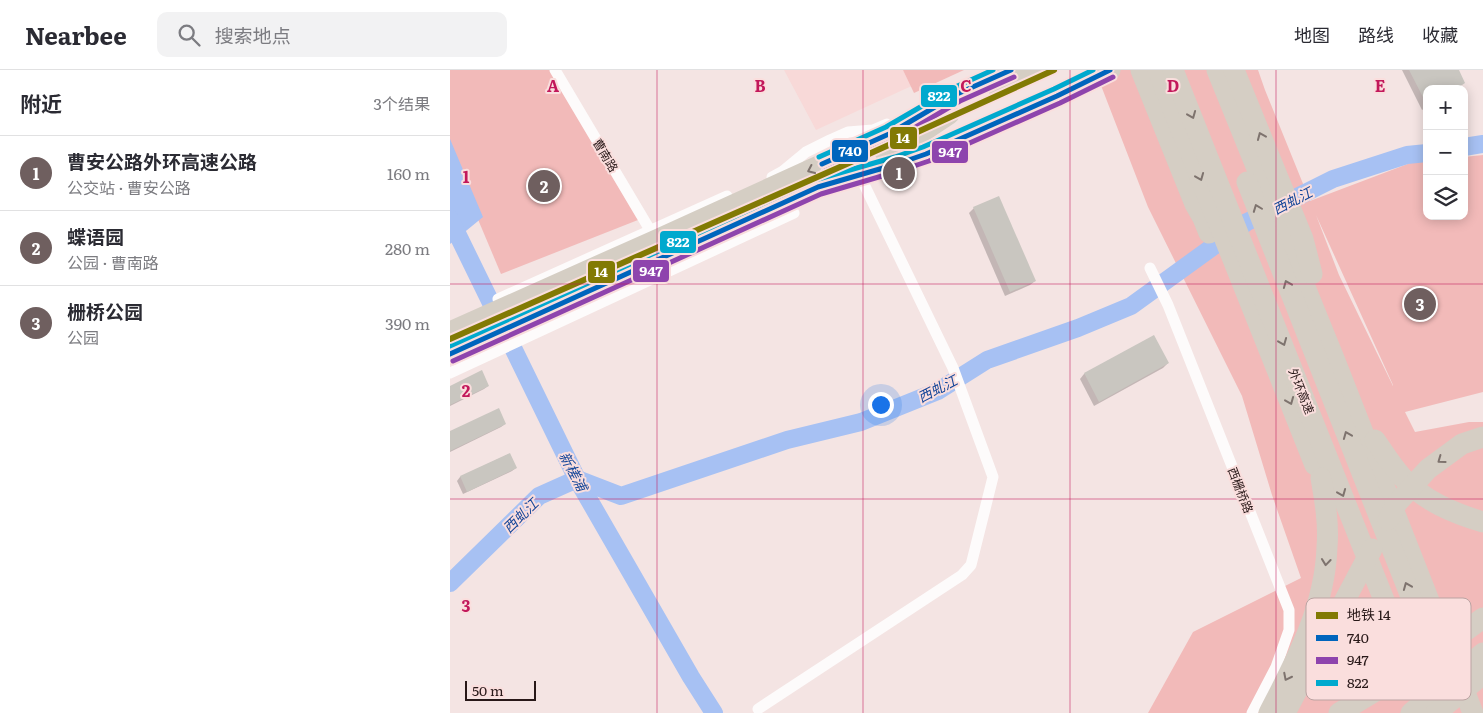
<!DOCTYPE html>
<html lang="zh">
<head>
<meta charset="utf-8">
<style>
	:root { --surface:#fff; --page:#f2f2f3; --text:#2b2b33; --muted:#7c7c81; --line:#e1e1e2; --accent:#6f5f5f }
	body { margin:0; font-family:Literata,"Noto Sans SC",serif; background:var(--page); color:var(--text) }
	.controls { position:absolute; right:15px; top:15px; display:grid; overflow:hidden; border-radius:10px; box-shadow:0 2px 12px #0003 }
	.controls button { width:45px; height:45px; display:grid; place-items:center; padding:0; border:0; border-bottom:1px solid var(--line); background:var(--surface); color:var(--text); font:25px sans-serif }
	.scale { position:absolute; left:15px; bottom:12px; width:71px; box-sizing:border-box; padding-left:5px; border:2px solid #281818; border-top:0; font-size:14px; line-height:18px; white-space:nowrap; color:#281818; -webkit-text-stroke:4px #fadedd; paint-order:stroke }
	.you { position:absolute; left:430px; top:334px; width:18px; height:18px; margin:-12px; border:4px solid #fff; border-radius:50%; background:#1a73e8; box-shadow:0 0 0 8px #1a73e833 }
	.badge { display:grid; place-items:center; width:32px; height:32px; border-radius:50%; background:var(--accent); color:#fff; font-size:16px; font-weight:700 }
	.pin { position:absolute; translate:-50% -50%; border:2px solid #fff; box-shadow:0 1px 5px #0006 }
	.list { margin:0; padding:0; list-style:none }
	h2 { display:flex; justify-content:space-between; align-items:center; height:65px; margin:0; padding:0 20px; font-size:21px }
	h2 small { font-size:16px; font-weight:400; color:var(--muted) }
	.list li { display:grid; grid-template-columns:32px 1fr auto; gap:15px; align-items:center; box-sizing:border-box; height:75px; padding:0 20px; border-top:1px solid var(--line) }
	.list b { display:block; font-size:19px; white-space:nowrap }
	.list p { margin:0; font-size:16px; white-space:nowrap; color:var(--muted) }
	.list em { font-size:16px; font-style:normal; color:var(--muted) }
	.icon { flex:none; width:28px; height:28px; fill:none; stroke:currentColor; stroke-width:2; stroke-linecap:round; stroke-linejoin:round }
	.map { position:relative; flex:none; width:1033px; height:643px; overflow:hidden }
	header { display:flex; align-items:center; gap:30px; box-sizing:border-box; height:70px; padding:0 25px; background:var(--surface); border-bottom:1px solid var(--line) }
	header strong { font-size:24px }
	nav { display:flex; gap:28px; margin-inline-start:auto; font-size:18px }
	.search { width:350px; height:45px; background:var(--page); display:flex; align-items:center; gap:12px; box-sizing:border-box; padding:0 18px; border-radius:10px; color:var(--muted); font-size:19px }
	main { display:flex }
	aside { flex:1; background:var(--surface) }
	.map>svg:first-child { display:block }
	.built { fill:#f8d9d8 }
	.green { fill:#f2bab9; fill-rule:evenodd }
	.water { fill:#a7c1f3 }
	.shadow { fill:#0003 }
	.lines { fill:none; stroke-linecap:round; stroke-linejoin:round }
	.river { stroke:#a7c1f3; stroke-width:18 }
	.building { fill:#c9c6c0 }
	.street { stroke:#fdfbfb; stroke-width:11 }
	.highway { stroke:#d5cec4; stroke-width:21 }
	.bus-1-casing { stroke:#fadedd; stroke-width:9 }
	.bus-2-casing { stroke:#fadedd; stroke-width:9 }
	.bus-3-casing { stroke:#fadedd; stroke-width:9 }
	.bus-1 { stroke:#0065bd; stroke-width:5 }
	.bus-2 { stroke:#8e44ad; stroke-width:5 }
	.bus-3 { stroke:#00a9ce; stroke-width:5 }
	.metro-1-casing { stroke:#fadedd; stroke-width:10 }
	.metro-1 { stroke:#827a04; stroke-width:6 }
	.oneway { stroke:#7e736e }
	.grid { fill:none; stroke:#c2185b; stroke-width:1; stroke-opacity:0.55 }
	.labels { text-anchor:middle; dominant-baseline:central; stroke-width:4; stroke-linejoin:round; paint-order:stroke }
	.street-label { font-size:12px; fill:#281818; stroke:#fadedd }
	.water-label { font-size:14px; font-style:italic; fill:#154699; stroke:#fadedd }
	.key { fill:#fadedd; stroke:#bba3a2; stroke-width:1 }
	.key-label { font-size:14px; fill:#281818 }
	.grid-label { font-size:16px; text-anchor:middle; font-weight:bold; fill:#c2185b; stroke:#fadedd; stroke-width:4; stroke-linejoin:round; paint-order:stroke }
	.line-badge { stroke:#fadedd; stroke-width:2 }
	.badge-label { font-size:14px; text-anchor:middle; font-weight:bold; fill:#fff }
</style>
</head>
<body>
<header>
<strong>Nearbee</strong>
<div class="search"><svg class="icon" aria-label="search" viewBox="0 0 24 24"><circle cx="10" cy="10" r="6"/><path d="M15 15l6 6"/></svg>搜索地点</div>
<nav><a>地图</a><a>路线</a><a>收藏</a></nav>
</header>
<main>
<aside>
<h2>附近<small>3个结果</small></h2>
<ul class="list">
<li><span class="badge">1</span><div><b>曹安公路外环高速公路</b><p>公交站 · 曹安公路</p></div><em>160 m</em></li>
<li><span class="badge">2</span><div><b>蝶语园</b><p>公园 · 曹南路</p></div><em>280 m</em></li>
<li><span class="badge">3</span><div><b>栅桥公园</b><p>公园</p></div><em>390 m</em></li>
</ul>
</aside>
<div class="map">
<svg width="1033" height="643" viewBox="0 0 1033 643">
	<rect width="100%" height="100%" fill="#f4e4e3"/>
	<path class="built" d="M334,0H499L455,19L366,60Z"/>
	<g class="green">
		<path d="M0,0H103L193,148L51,204L0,83Z"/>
		<path d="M453,0H514L464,23Z"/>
		<path d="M645,0H808L815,20L860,131L963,92L977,91V146H1014V87L1033,85V322L955,342L965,362L1019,352H1033V643H698L743,562L851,508L822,425L792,326L698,137ZM866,145L943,315V316L889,205Z"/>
	</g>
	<path class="water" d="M0,69L33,147L0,174Z"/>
	<g class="shadow">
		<path d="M952,0H1007L1013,13L1007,19H977V37L972,40Z"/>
		<path d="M524,138L585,211L580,215L555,226L519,143Z"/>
		<path d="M703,267L718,293L713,298L644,336L630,309L634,304Z"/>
		<path d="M38,316L34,319L0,336V317Z"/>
		<path d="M55,354L51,357L0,382V363Z"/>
		<path d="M59,384L66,398L62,401L13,424L7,411L10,407Z"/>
	</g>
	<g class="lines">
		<g class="river">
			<path d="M1014,77L1033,74"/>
			<path d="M0,149L127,409L241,607L264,643"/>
			<path d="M0,513L89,426L127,409L171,426L337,370L411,352L488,321L537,290L628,258L681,236L797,152L883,109L957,85L977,83"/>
		</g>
	</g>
	<g class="building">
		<path d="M959,0H1009L1015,13L1006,19H977V35Z"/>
		<path d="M549,126L586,211L560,222L523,137Z"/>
		<path d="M704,265L719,293L649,332L634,303Z"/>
		<path d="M32,300L39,316L0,335V316Z"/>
		<path d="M49,338L56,354L0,381V361Z"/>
		<path d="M60,383L67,398L17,422L10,406Z"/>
	</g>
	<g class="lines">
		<g class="street">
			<path d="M105,0L200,160L203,167"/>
			<path d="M322,107L333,101L356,82L380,70L398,62L423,60L437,54"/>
			<path d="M700,198L718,235L839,540V560L826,597L802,643"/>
			<path d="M48,229L277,126"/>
			<path d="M0,303L344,143"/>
			<path d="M308,639L512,505L521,495L543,407L503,298L409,104"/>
		</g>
		<g class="highway">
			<path d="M691,0L745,134L753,148L759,163"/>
			<path d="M708,0L719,29L865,395"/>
			<path d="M723,0L979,643"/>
			<path d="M767,0L885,291L1023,643"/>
			<path d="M784,0L853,169L862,204"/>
			<path d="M548,18L586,0"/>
			<path d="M435,82L469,64L499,44"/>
			<path d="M797,112L967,542"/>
			<path d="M0,262L204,171L439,64L507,24L561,0"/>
			<path d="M0,284L368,117L447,94L476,84L607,26L660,0"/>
			<path d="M925,370C934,383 942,396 952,407C974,431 1003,443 1033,452"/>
			<path d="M938,450L947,433L978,399L1012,374L1033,367"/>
			<path d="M819,643C846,591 875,538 877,477C879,454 875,431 871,408"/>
			<path d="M835,643L922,479"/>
			<path d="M889,643L967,596L1033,548"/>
			<path d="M961,643L1033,583"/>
			<path d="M986,643L1033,604"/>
		</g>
		<g class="bus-1-casing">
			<g id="bus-1">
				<path d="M372,94L439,64L507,24L561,0"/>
				<path d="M0,284L368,117L447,94L476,84L607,26L660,0"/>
			</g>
		</g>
		<g class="bus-2-casing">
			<g id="bus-2">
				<path d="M375,101L442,71L510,31L564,7"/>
				<path d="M3,291L371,124L449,101L479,91L610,33L663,7"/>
			</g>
		</g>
		<g class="bus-3-casing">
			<g id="bus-3">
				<path d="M369,87L436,57L503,18L543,0"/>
				<path d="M0,276L365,110L445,87L473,77L604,19L643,0"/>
			</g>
		</g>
		<use href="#bus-1" class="bus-1"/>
		<use href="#bus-2" class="bus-2"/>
		<use href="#bus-3" class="bus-3"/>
		<g class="metro-1-casing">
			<path id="metro-1" d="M0,269L399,93L604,0"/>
		</g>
		<use href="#metro-1" class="metro-1"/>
	</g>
	<defs><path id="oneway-chevron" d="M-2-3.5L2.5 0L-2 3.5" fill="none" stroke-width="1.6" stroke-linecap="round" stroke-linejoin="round" transform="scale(1.25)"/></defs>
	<g class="oneway">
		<use href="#oneway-chevron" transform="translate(742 45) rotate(68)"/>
		<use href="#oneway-chevron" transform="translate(811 66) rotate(-113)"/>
		<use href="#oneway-chevron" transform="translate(361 100) rotate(155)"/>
		<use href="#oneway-chevron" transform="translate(750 107) rotate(68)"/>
		<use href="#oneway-chevron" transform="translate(807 138) rotate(-111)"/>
		<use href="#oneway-chevron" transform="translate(837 214) rotate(-112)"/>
		<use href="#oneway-chevron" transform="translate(833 272) rotate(68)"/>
		<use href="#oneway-chevron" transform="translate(840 331) rotate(68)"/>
		<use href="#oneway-chevron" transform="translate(897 365) rotate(-112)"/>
		<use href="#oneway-chevron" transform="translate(991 390) rotate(144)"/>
		<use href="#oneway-chevron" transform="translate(892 423) rotate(68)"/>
		<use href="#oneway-chevron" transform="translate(876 492) rotate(96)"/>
		<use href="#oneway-chevron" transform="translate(957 516) rotate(-112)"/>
		<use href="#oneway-chevron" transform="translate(837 607) rotate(117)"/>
	</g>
	<path class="grid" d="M207,0V643M413,0V643M620,0V643M826,0V643M0,214H1033M0,429H1033"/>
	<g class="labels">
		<g class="street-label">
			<text transform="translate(156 85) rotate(59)">曹南路</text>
			<text transform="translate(852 321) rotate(68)">外环高速</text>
			<text transform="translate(791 420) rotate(69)">西栅桥路</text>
		</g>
		<g class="water-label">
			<text transform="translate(842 130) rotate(-27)">西虬江</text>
			<text transform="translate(487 318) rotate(-27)">西虬江</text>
			<text transform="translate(124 401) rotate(62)">新槎浦</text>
			<text transform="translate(70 445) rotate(-44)">西虬江</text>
		</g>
	</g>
	<rect x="856" y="528" width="165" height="102" rx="8" class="key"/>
	<rect x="866" y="542" width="22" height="7" fill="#827a04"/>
	<rect x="866" y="565" width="22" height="6" fill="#0065bd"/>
	<rect x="866" y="587" width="22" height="7" fill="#8e44ad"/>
	<rect x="866" y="610" width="22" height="6" fill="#00a9ce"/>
	<g class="key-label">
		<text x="897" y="550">地铁 14</text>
		<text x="897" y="573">740</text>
		<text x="897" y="595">947</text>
		<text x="897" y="618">822</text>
	</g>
	<g class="grid-label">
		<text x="103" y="22">A</text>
		<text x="310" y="22">B</text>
		<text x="516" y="22">C</text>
		<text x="723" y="22">D</text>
		<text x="930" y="22">E</text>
		<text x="16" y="113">1</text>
		<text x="16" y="327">2</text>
		<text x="16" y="542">3</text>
	</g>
	<g class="line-badge">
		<rect x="470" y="14" width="38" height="24" rx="5" fill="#00a9ce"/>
		<rect x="439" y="56" width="29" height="24" rx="5" fill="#827a04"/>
		<rect x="381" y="69" width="38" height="24" rx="5" fill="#0065bd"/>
		<rect x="481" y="70" width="38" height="24" rx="5" fill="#8e44ad"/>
		<rect x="209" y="160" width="38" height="24" rx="5" fill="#00a9ce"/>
		<rect x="182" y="189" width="38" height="24" rx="5" fill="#8e44ad"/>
		<rect x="137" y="190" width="29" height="24" rx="5" fill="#827a04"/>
	</g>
	<g class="badge-label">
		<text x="489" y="31">822</text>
		<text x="453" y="73">14</text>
		<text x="400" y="86">740</text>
		<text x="500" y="87">947</text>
		<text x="228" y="177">822</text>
		<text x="201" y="206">947</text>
		<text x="151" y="207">14</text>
	</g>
</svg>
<div class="controls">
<button>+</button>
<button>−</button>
<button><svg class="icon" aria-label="layers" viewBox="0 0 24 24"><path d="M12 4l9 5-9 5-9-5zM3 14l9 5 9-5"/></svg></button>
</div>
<div class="scale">50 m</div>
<div class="you"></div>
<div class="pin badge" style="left:449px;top:103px">1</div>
<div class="pin badge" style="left:94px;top:116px">2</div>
<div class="pin badge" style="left:970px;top:234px">3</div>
</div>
</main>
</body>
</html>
